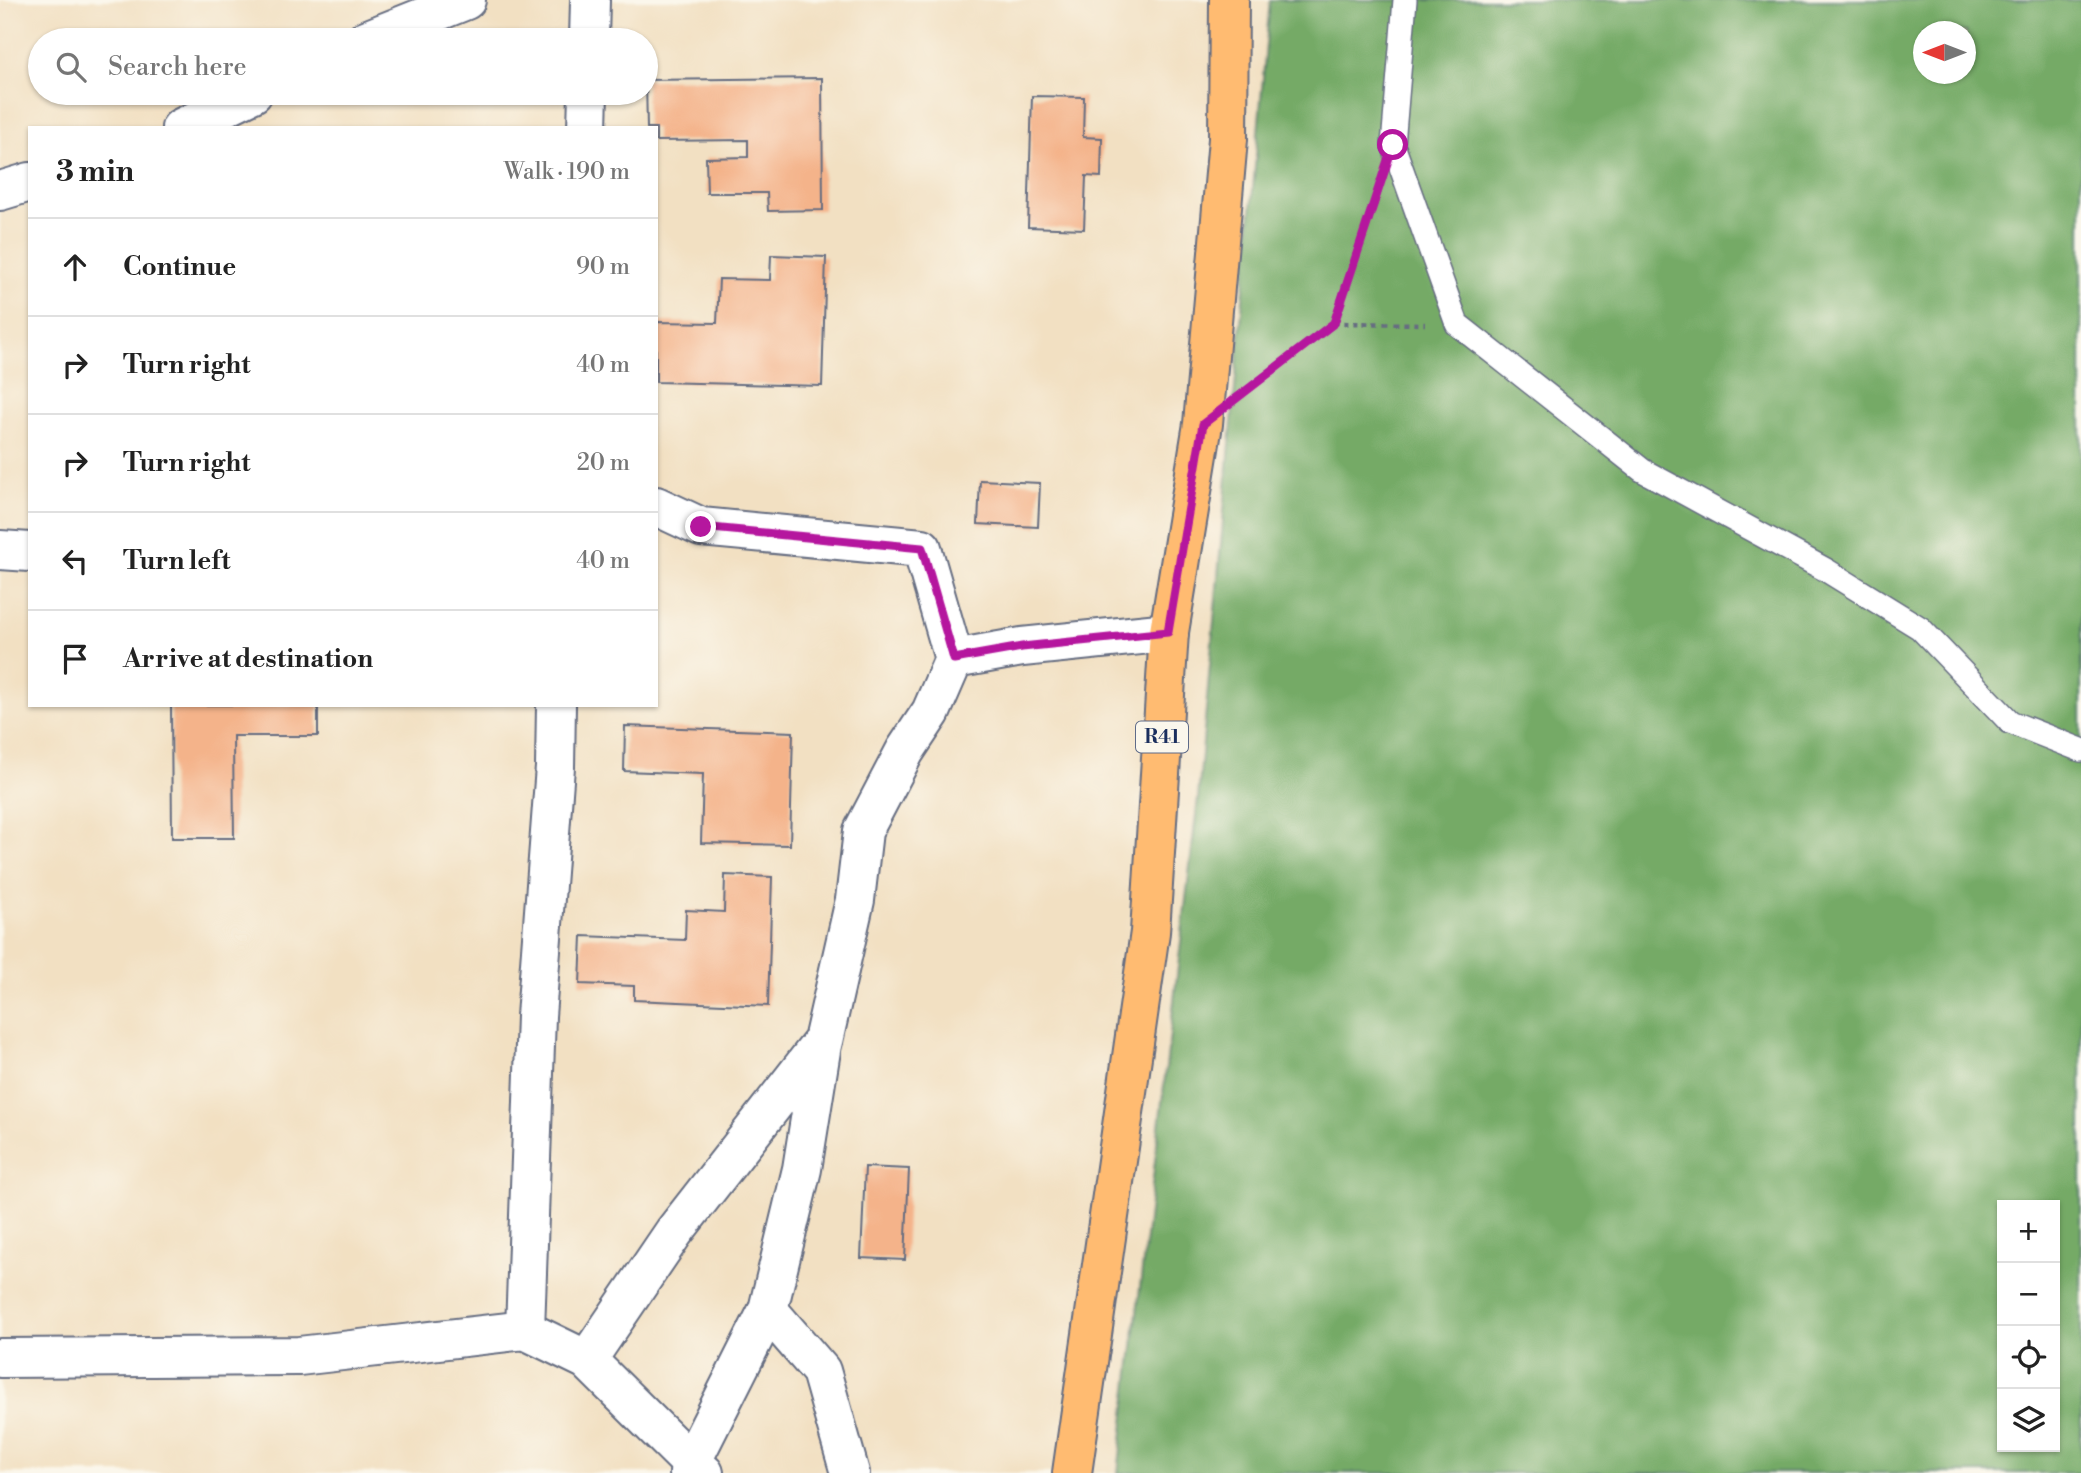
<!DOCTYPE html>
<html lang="en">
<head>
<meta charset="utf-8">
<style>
	:root { --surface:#fff; --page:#f6f6f6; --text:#222; --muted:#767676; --line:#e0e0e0 }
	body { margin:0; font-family:"Libre Bodoni",serif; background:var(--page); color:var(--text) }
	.controls { position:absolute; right:21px; bottom:21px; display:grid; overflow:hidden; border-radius:0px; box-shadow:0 2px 5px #0004 }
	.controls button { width:63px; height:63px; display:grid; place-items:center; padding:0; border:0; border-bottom:2px solid var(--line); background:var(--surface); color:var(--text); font:35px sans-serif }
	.compass { position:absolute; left:1913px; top:21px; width:63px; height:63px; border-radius:50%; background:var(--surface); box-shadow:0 2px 5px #0004; rotate:270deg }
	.stop { position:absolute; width:21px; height:21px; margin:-16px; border:5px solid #b5179e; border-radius:50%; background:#fff }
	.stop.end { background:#b5179e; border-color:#fff; box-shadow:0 2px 7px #0008 }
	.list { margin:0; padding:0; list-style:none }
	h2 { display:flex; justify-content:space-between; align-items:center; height:91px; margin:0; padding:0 28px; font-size:30px }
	h2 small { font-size:23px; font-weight:400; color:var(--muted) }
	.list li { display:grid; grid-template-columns:46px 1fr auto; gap:21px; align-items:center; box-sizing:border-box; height:98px; padding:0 28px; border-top:2px solid var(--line) }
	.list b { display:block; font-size:26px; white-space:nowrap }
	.list em { font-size:23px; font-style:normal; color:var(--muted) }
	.icon { flex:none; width:38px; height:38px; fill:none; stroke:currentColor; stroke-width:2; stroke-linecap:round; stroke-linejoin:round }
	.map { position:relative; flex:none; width:2081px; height:1473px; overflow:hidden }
	.search { position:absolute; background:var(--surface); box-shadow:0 2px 5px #0004; left:28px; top:28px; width:630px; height:77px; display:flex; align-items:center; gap:18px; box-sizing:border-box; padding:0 24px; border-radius:38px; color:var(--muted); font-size:26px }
	.panel { position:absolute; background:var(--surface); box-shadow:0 2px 5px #0004; left:28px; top:126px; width:630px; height:581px; border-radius:0px }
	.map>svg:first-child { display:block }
	.forest { fill:#74aa66; stroke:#486c62; stroke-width:2; fill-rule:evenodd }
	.building { fill:#f4b38a }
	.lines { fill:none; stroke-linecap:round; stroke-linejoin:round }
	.lane-casing { stroke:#666d81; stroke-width:26 }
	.street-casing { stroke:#666d81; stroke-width:42 }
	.primary-casing { stroke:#666d81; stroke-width:42 }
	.path { stroke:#666d81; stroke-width:4.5; stroke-dasharray:5 5; stroke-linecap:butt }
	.lane { stroke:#fff; stroke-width:23 }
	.street { stroke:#fff; stroke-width:38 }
	.primary { stroke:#ffbb71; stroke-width:38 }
	.route { stroke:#b5179e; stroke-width:9 }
	.labels { text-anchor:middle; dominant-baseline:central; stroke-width:7; stroke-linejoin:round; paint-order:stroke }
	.shield { fill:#fbf7ec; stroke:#5e6b89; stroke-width:2 }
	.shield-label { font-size:19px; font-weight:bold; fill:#1b2f5e }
</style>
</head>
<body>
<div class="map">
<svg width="2081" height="1473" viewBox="0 0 2081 1473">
	<rect width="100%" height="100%" fill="#fbf7ec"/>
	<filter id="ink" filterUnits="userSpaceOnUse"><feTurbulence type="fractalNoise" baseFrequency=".0143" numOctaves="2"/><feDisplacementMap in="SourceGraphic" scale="14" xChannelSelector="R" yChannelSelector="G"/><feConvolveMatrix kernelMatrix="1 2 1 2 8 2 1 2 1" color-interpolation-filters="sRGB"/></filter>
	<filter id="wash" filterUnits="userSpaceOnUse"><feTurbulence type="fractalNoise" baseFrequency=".00686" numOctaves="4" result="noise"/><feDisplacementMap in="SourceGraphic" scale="28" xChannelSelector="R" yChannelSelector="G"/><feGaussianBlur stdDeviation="1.57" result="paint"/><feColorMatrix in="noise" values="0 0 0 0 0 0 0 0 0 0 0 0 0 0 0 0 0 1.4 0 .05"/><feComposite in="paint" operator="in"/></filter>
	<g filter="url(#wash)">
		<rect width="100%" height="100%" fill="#f2e0c2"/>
		<path class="forest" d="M1270,0H2081V1473H1118L1198,798ZM1924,32H1966V74H1924ZM2002,1205H2055V1447H2002Z"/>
		<g id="blocks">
			<g class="building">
				<path d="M822,78L823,210L768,211L767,193H707L706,158L748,157V140L656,141V128H647L646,80Z"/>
				<path d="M1032,96L1084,97L1083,137L1102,138L1101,177L1086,176L1084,229L1028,227Z"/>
				<path d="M771,255L826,257L822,386L656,382V322L717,323L719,279L770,280Z"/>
				<path d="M980,480L1040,483L1038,527L978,524Z"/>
				<path d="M171,705H318V736H233L234,838H172Z"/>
				<path d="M625,726L793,732L790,845L701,843L703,774L624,771Z"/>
				<path d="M725,875L772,877L768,1006L634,1000V986L580,984L582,936L685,940L686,910L724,912Z"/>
				<path d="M865,1167L909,1169L905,1260L861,1258Z"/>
			</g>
		</g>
	</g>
	<g filter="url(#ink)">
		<use href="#blocks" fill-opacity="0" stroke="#666d81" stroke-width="2"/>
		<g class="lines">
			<g class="lane-casing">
				<path id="lane" d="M1405,0L1393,145L1457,324L1642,470L1826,570L1920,628L2010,722L2081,750"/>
			</g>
			<g class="street-casing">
				<g id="street">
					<path d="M366,40L466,0"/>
					<path d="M589,40L590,0"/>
					<path d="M181,128L253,93"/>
					<path d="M587,128L588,93"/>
					<path d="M0,191L30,182"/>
					<path d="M656,506L701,527L922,548L954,659"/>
					<path d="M0,550L30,552"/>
					<path d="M768,1310L821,1371L850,1473"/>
					<path d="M525,1330L536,1016L555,767L556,705"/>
					<path d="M0,1358L299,1356L525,1330L587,1360L691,1463L704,1473"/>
					<path d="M587,1360L674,1232L823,1041L855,900L863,831L905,751L931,712L954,659L1022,647L1169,632"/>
					<path d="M689,1473L691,1463L768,1310L802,1169L822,1044"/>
				</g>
			</g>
			<g class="primary-casing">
				<path id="primary" d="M1072,1473L1150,932L1169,632L1203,424L1228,139L1229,0"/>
			</g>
			<g class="path">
				<path d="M1334,323L1376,195"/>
				<path d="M1246,390L1334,323L1425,324"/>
			</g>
			<use href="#lane" class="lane"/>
			<use href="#street" class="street"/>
			<use href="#primary" class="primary"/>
		</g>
	</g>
	<g class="lines" filter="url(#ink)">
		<path class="route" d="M701,527L922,548L954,659L1022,647L1168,632L1203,424L1334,323L1393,145"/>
	</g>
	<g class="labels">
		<rect class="shield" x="1136" y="721.5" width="52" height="31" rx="5"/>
		<g class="shield-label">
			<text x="1162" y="737">R41</text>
		</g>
	</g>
</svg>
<div class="controls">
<button>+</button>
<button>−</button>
<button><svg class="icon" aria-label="locate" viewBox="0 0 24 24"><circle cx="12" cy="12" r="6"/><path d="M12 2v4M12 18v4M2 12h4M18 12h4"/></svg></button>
<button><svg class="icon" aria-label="layers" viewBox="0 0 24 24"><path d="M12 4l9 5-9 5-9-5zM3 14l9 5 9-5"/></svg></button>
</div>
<svg class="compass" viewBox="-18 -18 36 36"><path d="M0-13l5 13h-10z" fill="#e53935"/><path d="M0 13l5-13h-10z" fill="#767676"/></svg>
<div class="stop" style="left:1393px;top:145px"></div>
<div class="stop end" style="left:701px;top:527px"></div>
<div class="search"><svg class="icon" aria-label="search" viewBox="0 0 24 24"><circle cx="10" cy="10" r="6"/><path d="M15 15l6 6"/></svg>Search here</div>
<section class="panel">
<h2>3 min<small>Walk · 190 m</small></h2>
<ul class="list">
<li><svg class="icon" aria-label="ahead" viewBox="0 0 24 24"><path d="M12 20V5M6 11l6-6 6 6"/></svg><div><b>Continue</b></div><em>90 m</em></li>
<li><svg class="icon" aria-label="right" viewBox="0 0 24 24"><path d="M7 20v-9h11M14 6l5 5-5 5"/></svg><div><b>Turn right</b></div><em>40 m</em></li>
<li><svg class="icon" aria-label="right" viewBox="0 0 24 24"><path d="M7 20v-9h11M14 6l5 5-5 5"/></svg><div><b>Turn right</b></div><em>20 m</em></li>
<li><svg class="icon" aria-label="left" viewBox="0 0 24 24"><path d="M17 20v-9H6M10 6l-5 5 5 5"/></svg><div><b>Turn left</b></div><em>40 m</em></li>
<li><svg class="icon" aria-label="arrive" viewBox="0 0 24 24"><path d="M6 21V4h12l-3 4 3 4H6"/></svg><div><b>Arrive at destination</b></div></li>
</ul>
</section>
</div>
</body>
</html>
